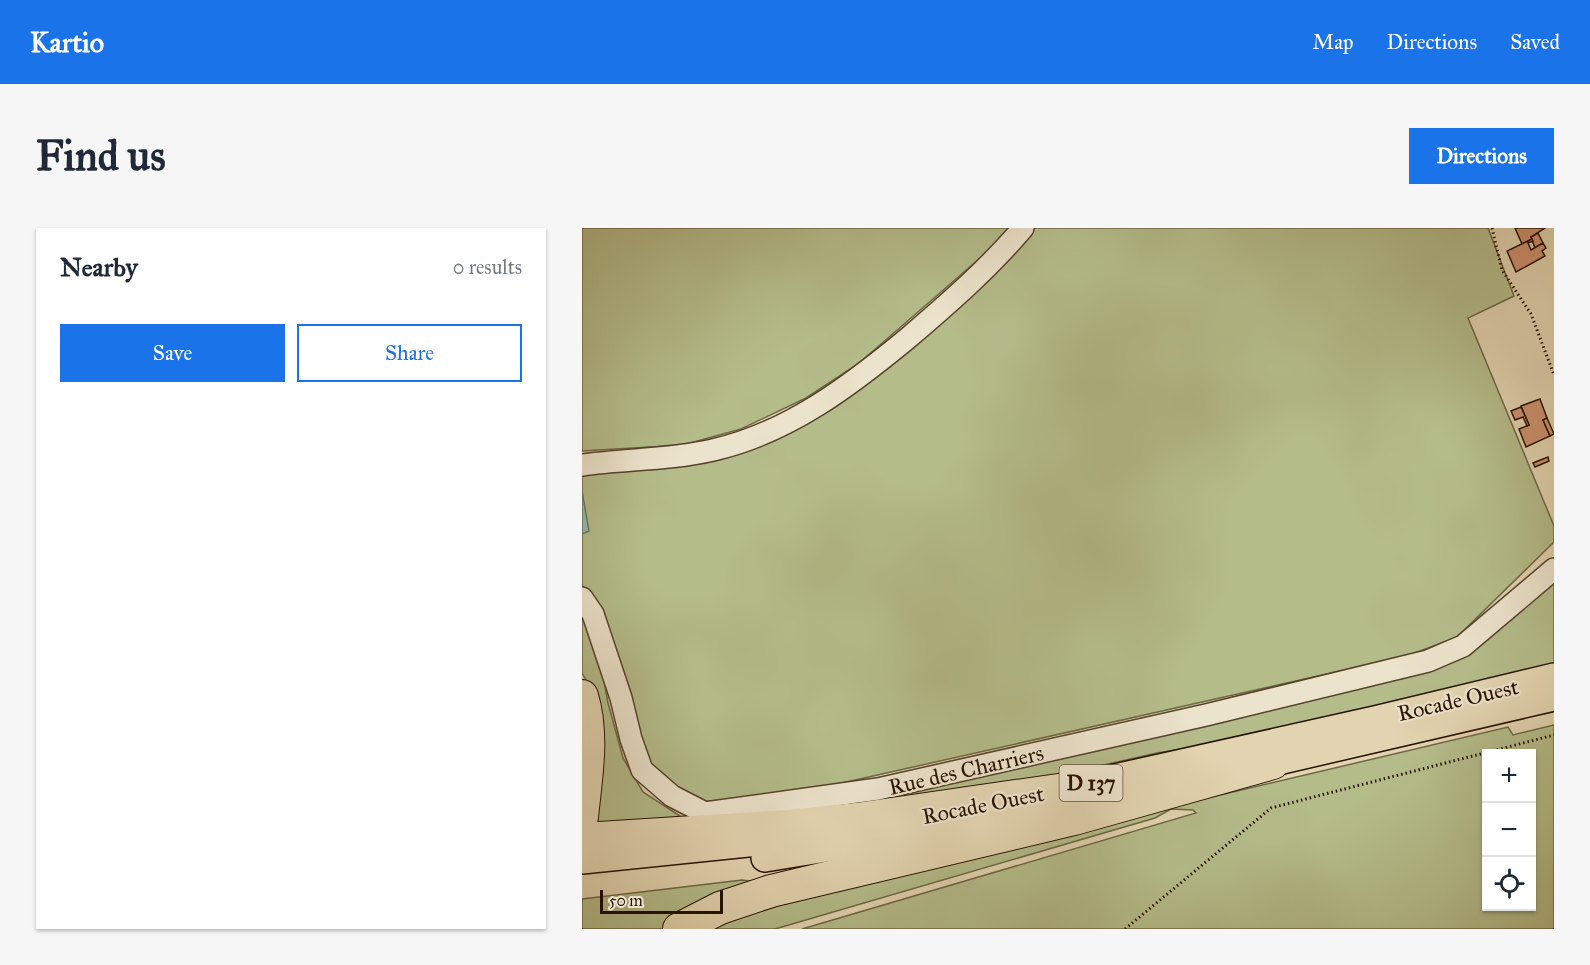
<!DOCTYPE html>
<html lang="en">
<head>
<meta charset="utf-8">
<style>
	:root { --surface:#fff; --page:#f6f6f7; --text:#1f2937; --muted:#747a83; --line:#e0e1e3; --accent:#1a73e8 }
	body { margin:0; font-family:"IM FELL Great Primer",serif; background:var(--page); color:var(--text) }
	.controls { position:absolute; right:18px; bottom:18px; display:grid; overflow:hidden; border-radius:0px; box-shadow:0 2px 4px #0004 }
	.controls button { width:54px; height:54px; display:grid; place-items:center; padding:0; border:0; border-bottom:2px solid var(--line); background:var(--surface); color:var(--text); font:30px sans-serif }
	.scale { position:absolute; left:18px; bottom:15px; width:123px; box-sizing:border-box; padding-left:6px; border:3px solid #281200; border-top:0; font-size:16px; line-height:21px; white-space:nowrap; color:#281200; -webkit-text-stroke:4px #ece3cc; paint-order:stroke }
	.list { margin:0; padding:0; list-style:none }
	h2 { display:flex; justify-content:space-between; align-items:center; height:78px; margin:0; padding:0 24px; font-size:26px }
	h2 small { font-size:20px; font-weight:400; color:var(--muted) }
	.actions { display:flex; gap:12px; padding:18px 24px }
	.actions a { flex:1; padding:14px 0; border:2px solid var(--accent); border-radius:0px; text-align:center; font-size:21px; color:var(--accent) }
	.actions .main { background:var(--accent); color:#fff }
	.icon { flex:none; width:33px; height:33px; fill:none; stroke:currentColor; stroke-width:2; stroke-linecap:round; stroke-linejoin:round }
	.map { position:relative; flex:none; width:972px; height:701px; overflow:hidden; border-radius:0px }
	header { display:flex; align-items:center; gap:36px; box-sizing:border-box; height:84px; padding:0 30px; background:var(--accent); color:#fff }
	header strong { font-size:28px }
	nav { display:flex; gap:33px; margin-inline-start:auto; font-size:21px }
	.intro { display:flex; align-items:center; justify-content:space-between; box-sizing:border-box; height:144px; padding:0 36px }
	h1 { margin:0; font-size:42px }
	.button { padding:15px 27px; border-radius:0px; background:var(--accent); color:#fff; font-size:21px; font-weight:700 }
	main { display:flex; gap:36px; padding:0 36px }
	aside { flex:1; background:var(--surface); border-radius:0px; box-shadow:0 2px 4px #0004 }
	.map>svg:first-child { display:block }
	.green { fill:#b4bc8a; stroke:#6e6745; stroke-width:1.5; fill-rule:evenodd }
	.water { fill:#95b9a7; stroke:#697664; stroke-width:1.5 }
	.building { fill:#cc916f; stroke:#281200; stroke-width:1.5 }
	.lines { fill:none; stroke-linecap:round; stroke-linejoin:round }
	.minor-casing { stroke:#56422c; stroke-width:24 }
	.major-casing { stroke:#281200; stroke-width:30 }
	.highway-casing { stroke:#281200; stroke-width:34 }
	.path { stroke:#281200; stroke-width:3; stroke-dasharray:1.5 3; stroke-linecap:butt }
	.minor { stroke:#ece3cc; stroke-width:21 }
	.major { stroke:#e2d4b0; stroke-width:27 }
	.highway { stroke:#e2d4b0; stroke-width:32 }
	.labels { text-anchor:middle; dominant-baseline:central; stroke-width:4.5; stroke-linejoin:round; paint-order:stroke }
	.shield { fill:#ece3cc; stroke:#63513d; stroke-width:1.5 }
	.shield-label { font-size:21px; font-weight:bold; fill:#281200 }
	.street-label { font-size:22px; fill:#281200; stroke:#ece3cc }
</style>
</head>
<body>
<header>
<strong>Kartio</strong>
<nav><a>Map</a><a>Directions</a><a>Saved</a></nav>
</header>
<div class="intro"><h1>Find us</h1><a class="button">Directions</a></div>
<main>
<aside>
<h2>Nearby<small>0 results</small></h2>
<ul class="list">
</ul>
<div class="actions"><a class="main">Save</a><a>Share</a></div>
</aside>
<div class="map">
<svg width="972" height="701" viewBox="0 0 972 701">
	<rect width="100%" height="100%" fill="#e2d4b0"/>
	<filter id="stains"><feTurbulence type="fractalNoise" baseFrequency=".00333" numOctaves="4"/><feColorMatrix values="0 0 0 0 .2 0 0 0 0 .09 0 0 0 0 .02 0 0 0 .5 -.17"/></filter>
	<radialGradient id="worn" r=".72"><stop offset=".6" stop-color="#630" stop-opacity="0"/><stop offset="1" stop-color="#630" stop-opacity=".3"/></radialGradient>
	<g class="green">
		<path d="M0,0H428L419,12L276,136L224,170L159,201L101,217L0,223Z"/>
		<path d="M448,0H906L932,68L886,90L972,298V314L875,409L825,428L251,557L126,575L93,562L69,538L55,511L21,385L0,357V244L201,203Z"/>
		<path d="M972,347V436L639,515L575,525L477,547L275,583L127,594L858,438Z"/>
		<path d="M0,380L18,430L26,475L41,530L61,564L101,590L5,598L8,459L0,445Z"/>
		<path d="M972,497V701H220L614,585L611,582L589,581L573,590L193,701H117L178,676L926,499L931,507ZM904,526H950V678H904Z"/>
		<path d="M160,652L181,655L83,701H0V671Z"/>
	</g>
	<path class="water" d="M0,263L7,303L0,306Z"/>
	<g class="building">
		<path d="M933,0H963L949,9L950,11L940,16Z"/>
		<path d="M956,5L961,15L953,20L949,9Z"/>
		<path d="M950,11L951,13L946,15L949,22L961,15L964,20L960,23L963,28L934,44L925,23Z"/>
		<path d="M958,171L965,190L961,192L968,208L944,219L937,201L947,197L939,178Z"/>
		<path d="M939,179L947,197L945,198L941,189L933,192L929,183Z"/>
		<path d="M965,190L972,206L968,208L961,192Z"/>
		<path d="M966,229L967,233L953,239L951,235Z"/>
	</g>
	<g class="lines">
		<g class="minor-casing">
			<g id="minor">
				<path d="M0,237C44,231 88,232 131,222C206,205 268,158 326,110C367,75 406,41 441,0"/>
				<path d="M0,370L11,386L39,470L49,511L60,542L90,568L123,585L296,561L624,487L846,433L881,418L972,341"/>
			</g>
		</g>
		<g class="major-casing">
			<g id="major">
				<path d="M670,539L972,469"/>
				<path d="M470,564L793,492L972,449"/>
				<path d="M183,630L349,603L497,575"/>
				<path d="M0,632L205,611"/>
			</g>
		</g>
		<g class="highway-casing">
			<g id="highway">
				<path d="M0,468C12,508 4,548 0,589"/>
				<path d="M0,611L206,598L275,591L490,560"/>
				<path d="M97,701L138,680L189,663L492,591L691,535"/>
			</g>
		</g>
		<g class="path">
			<path d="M910,0L920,42L949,86L972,147"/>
			<path d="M543,701L689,580L972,507"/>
		</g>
		<use href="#minor" class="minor"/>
		<use href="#major" class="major"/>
		<use href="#highway" class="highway"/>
	</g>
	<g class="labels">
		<rect class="shield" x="477.5" y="537" width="63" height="36" rx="4.5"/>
		<g class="shield-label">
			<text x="509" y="555">D 137</text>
		</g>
		<g class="street-label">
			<text transform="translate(876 472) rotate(-13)">Rocade Ouest</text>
			<text transform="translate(384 542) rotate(-13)">Rue des Charriers</text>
			<text transform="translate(401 577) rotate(-11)">Rocade Ouest</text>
		</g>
	</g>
	<rect width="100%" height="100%" filter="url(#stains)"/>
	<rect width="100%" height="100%" fill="url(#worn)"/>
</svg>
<div class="controls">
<button>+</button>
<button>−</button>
<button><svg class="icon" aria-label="locate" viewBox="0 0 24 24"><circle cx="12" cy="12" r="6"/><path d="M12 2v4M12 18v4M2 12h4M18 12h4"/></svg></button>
</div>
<div class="scale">50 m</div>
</div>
</main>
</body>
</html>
